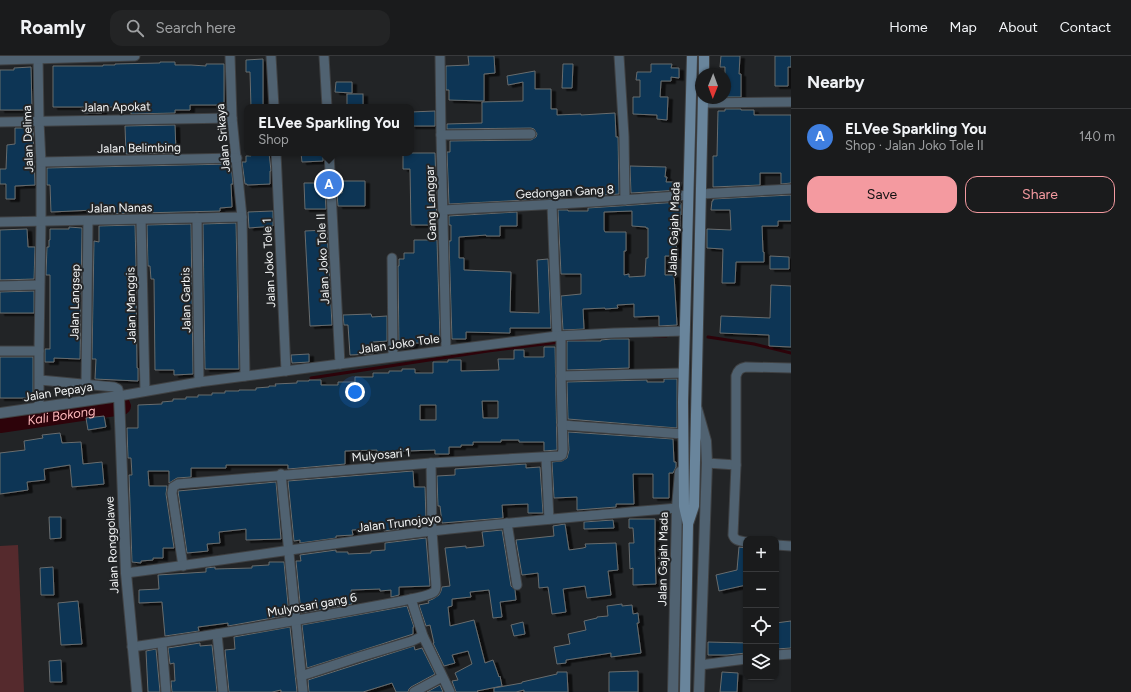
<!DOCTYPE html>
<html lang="en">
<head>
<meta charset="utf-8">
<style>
	:root { --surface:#1a1b1c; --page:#232425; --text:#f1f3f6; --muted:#9fa1a3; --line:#38393b; --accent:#f49aa0 }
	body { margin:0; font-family:Figtree,sans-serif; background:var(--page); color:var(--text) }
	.controls { position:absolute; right:12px; bottom:12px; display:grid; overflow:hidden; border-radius:8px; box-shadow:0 1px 3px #0004 }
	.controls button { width:36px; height:36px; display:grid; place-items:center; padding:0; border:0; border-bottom:1px solid var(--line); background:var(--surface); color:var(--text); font:20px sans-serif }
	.compass { position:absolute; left:695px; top:12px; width:36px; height:36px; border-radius:50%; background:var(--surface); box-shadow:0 1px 3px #0004; rotate:181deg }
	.you { position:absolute; left:355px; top:336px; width:14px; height:14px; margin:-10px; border:3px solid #fff; border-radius:50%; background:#1a73e8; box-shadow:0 0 0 6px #1a73e833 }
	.badge { display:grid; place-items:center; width:26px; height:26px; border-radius:50%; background:var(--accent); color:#fff; font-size:13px; font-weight:700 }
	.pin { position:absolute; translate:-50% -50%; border:2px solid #fff; box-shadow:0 1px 4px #0006 }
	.popup { position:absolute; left:244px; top:48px; width:170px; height:52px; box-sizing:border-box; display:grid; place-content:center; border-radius:8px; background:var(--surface); filter:drop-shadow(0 1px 3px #0005); font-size:13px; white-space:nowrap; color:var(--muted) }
	.popup b { font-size:15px; color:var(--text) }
	.popup::after { content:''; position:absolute; left:50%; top:100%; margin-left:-8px; border:8px solid transparent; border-top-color:var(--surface) }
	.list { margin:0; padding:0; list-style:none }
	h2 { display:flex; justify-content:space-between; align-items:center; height:52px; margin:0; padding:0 16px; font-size:17px }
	h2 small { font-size:13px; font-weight:400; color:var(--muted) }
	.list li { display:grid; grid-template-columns:26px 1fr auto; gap:12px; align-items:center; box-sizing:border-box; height:56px; padding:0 16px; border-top:1px solid var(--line) }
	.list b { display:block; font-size:15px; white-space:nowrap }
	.list p { margin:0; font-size:13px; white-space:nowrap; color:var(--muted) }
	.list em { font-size:13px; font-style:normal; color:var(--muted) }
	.actions { display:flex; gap:8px; padding:12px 16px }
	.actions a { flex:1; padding:9px 0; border:1px solid var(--accent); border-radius:12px; text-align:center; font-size:14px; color:var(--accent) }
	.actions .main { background:var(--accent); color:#111 }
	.icon { flex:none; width:22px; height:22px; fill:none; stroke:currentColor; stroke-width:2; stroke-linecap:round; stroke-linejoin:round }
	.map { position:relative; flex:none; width:791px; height:636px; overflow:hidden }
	header { display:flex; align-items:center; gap:24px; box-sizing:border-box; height:56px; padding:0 20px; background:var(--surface); border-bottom:1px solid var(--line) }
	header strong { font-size:19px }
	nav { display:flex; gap:22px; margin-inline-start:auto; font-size:14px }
	.search { width:280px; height:36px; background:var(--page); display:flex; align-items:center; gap:10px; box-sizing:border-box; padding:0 14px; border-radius:12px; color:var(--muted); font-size:15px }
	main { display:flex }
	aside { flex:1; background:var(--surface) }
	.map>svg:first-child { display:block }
	.green { fill:#552a2d }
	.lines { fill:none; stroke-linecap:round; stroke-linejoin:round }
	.stream { stroke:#2d030a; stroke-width:3 }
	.river { stroke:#2d030a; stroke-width:18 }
	.building { fill:#083654; stroke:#696c6e; fill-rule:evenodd; filter:url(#shadow) }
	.minor-casing { stroke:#3f4143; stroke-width:11 }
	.tertiary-casing { stroke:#3f4143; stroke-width:12 }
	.secondary-casing { stroke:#3f4143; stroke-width:12 }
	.minor { stroke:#506271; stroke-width:9 }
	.tertiary { stroke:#506271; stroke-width:10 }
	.secondary { stroke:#69859c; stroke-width:10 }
	.labels { text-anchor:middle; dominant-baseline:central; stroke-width:4; stroke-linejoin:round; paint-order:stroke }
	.street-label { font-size:12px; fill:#f3f5f6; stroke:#222426 }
	.water-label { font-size:13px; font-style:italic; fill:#fcb7ba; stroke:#222426 }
</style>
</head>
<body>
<header>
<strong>Roamly</strong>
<div class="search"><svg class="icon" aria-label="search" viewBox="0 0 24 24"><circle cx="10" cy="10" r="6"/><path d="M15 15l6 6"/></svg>Search here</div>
<nav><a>Home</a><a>Map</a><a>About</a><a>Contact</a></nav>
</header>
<main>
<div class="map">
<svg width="791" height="636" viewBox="0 0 791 636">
	<defs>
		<filter id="shadow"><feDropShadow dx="4.5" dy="2.5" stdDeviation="0" flood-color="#0009"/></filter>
	</defs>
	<rect width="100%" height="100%" fill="#222426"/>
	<path class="green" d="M18,489L24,636H0V490Z"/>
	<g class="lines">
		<g class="stream">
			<path d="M654,280H666"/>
			<path d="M708,281L754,288L791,297"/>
			<path d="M311,322L488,295L585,283"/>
		</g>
		<path class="river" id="s1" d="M0,368L122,350"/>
	</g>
	<g class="building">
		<path d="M468,0H494L495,17L484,18V45L449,44V34H446V10L469,9Z"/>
		<path d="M721,0H740L739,18H741V41H725V11H720Z"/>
		<path d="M775,0H791V11H788V30H775Z"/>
		<path d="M263,3V51H251L250,16H246V4Z"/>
		<path d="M160,6H175V9H191L206,10V8H224V49H190V54H175V57L131,58V51H102V57H84V51H53V10H103V9H115V8L160,7Z"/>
		<path d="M563,8H573L572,32H562Z"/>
		<path d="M651,8H672L671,12H679V22L671,21V25H661L660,41H668L667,64L657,63V59L633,58V41H640V24H636L637,16H651Z"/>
		<path d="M31,11L32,54H0V14H14V12Z"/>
		<path d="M535,15V33H551V53H557V59L581,58V59L615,57L616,81H618L619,138L588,140V138H583V134L566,137V142L449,148L447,96H450V85L531,84L536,81L537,78L534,73L531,72L447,73V68L482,67V46L523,45V26L508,29L507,20Z"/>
		<path d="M336,26H352V37L335,36Z"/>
		<rect x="347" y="38" width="16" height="13"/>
		<path d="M725,53H741V54H754V59H791V127L781,128V117H760V129L713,131V100H717L718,55H725Z"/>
		<path d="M435,55V70H411V56Z"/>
		<path d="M175,69L176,97L126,98L125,70Z"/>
		<path d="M15,72H33L35,129L15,130V143H6V128H0V113H6L7,89L15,88Z"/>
		<path d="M251,97H269L271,115H270V128L247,129V128H245L242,106H246V100H251Z"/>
		<path d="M301,97H323V105L302,106Z"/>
		<path d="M403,97H435L437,169H411L410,113H403Z"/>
		<path d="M231,108L233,128H231L232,151L220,152V155L100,158V155L94,154L51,156L50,129H47V112Z"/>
		<path d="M630,110L666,111L665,121H667L666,126H681L680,134L631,137Z"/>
		<path d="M342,125H365V150H338L337,137H342Z"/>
		<path d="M304,127H322V137H325L326,153H305Z"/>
		<path d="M791,139V165H778V170H762L763,196H764V206H736L735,227H722L723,193L707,192V173L731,174L730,154H711L712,145H713V143Z"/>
		<path d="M680,146L681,147V159H680V171H677L676,200H665V219H674L677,269L659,270V260L634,261V248L617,249L618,252L605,253V252L583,253L584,273L563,274L561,240L581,238V218H561L558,154H568V155H588V152ZM632,155V170L646,171V172H648V202H646L645,220L629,221V218L624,219V195H626V176H605L604,174V156Z"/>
		<path d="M273,155V170L249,172L248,156Z"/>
		<path d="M517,156V170H500V180H486V179L459,181V202H464V214L511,216L510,256L539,257L537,204L548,203L551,272H510V277L466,276V283H452L449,185H451V169H449V160Z"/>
		<path d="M236,167L239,313H205L203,168Z"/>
		<path d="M191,168L193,318L174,319V314H155L154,223H151L150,210H148L147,169Z"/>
		<path d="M135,169L136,210H135V225H136L137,312H138V325L95,323L96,303H92L94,185L99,186V170Z"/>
		<path d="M69,171L82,172L80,303L54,302V306H45V293H50V219H46L47,191H49V184H50V173H69Z"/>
		<path d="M27,173L28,191H35L34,223L0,224V174Z"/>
		<path d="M327,174L332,269L310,270L305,175Z"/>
		<path d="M414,184H437L440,283L422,282L421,287H413V291H399L398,210H399V203H404V197H414Z"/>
		<path d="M770,200L789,201V213H770Z"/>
		<path d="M771,229L791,230V291L769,290V279L720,277L721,260L770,262Z"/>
		<path d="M34,235V257H0V236Z"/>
		<path d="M371,258L372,261L387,260V285L373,286V298L350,299L348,269H344L343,259Z"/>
		<path d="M611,283H629V312L567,314V285H601V284Z"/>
		<path d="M544,291H555L557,394L544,395V386H519V384H501V386H473V389H461V391H449V398H435V394L377,396V394L345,395V408L288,413V409H226V412H191V421L177,422L169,427V415H148L149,430H167L166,438L174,492H163V502H153V504L141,505V507L132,506L129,419H132L131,402H128L127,372H138V349L162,348V346L173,345V343H186V341H198V339H212V337H225V335H239V334H256V332L269,331V330H276L275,328L297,327V325H309V324H321V329H338V326H355V321H373V317H389V315H402V313H415V317H433V306H448V304H461V315L499,314L498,303H514V294H524V301H544ZM482,345H498V362H483ZM420,349H436V364H420Z"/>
		<path d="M309,298V306L292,307L291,299Z"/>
		<rect x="0" y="301" width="33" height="41"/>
		<path d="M664,323H677V372L568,363L567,326L647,324V326H664Z"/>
		<path d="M104,360L106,371L88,374L86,362Z"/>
		<path d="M568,376L673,383L674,406H676V411L673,417H669V442H653V418H633L634,448H616V451L577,454V441L554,442L552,406L562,405L567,402L569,394Z"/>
		<path d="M60,377L62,387L81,386L83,408L102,406L104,428L72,431L70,409L44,413L45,424L27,426L28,434L0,438V397L25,394L24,385L43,382L42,379Z"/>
		<path d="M526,408V412L540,411L543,457H528V448L502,449L503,462L442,467L440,450H438L437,420L455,419V413Z"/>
		<path d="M413,415L414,431H425L426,465L398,466L399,473L384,475V472L352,474L353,479L336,480V482L300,487V484L294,485L288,425Z"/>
		<path d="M276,426L281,483L246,484V473L219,476L220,487L207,488L208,495L187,497L178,435Z"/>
		<path d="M49,461H61V482L50,483Z"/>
		<path d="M629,463H655V496L656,528L633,529V512L630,513L629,487H634L633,472H629Z"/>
		<path d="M613,464L614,472L584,473V466Z"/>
		<path d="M565,468L569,494L583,492L586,491L585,488L616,487L618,514L608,515L611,539L587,542L585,530L563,533L566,556L552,558L548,531L539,532L538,517L522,519L516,484L554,480L553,470Z"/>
		<path d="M502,474L511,530L515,534L516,544L500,546L502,561L493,562L489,534L470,536L471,541L452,543V550L448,551L450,570L474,564L485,607L493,604L499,621L500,620L502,630L477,635L478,636H456L452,625L458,624L455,617L472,608L468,595L452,599L455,607L444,610L433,587H434L430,569L426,570L419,549L429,547L428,545L433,543L439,539L441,535L442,531L450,530L445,492L466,490V492L484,490L482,476Z"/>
		<path d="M426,482L430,530L399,531V539L391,541V534L380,535V533L351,534L352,548L301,557L296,505H301L300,499L336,494V496H348V498L371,497V495L385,494V487Z"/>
		<path d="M739,491L746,492V529L719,535L716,519L737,514Z"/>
		<path d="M269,506H284L289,559L228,570V567L198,571L199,575L165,580L162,546L139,547V534L159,533L158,519L206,516V512L215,511V513L252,512V510L269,509Z"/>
		<path d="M53,511L54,539H41L40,512Z"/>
		<path d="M78,545L82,588L61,589L58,547Z"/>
		<path d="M622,548V550L632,549L633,558L638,557L639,567H637L641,597L611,601V597L566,604V607L557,608L554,591L570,588L568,578L586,574L584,565L597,562V561L608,560L607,550Z"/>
		<path d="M407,550L414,571H413V578L307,612L302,569Z"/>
		<path d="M791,565V592L776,593V567Z"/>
		<path d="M523,566L525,578L514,580L511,569Z"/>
		<path d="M290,571L297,636H281V634L272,636H229L225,594L235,593L234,581Z"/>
		<path d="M708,586L746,587V597L727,599H708Z"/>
		<path d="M200,587V590L212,589L217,636H172L171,625H175L174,607L170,608L168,592Z"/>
		<path d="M414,590L415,594L422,592L435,618L411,631L409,633L408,636H396L392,627L363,636H309L308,624Z"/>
		<path d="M156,593L160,636H148L146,595Z"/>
		<path d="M61,604L62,626H50L49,605Z"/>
		<path d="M638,615V636H609V616Z"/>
		<path d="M557,616H567L568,636H524V634L516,636H494V632L522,627V626L557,618Z"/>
		<path d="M722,616L738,617L737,636H720Z"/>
		<path d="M440,629L443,636H427Z"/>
	</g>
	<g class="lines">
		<g class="minor-casing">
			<g id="minor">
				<path d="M38,0L39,65L41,106V165L39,295V352"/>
				<path d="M230,0L232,62L242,161L245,320"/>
				<path d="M271,0L274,51"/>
				<path d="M324,0L327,51"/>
				<path d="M440,0L441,79L446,293"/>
				<path d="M619,0L624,80L625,144"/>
				<path d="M0,4L135,0"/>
				<path d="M703,47L791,46"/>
				<path d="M0,66L232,62"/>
				<path d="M441,79L531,78"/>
				<path d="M276,97L286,315"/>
				<path d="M329,97L340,308"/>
				<path d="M41,106L237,102"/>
				<path d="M701,138L791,133"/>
				<path d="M552,149L557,280"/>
				<path d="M444,154C525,150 607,146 688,139"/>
				<path d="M197,162L199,326"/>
				<path d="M141,163L145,335"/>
				<path d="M0,166L242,161"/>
				<path d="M392,202L393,300"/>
				<path d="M0,230L39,229"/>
				<path d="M0,295H39"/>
				<path d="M561,320L683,317"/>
				<path d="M40,324L114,331L118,333L119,340L199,326L557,280L614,277L685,275"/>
				<path d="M86,328L88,165"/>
				<path d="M562,369L683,378"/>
				<path d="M546,402L549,463"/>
				<path d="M707,407L736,409"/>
				<path d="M281,418L303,636"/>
				<path d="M507,467L517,529"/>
				<path d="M746,486C740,485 735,485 733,479L736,409V320C738,314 740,312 746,311L791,312"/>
				<path d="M776,489L791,490"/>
				<path d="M183,510L172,437L173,431L178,428L431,407L560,400L562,399L563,394L561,320V280"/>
				<path d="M126,517C228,504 330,487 432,475C514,466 595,459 677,452"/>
				<path d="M411,543L423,580L450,636"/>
				<path d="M217,578L223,636"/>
				<path d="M162,587L166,636"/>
				<path d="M132,591C214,579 294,565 375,550C385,548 429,541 434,536C436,534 436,533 436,530L432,475L431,407"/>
				<path d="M776,599L791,598"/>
				<path d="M700,609L746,603"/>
				<path d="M301,620L359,601L412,585L423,580"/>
				<path d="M414,636L442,621"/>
			</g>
		</g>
		<g class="tertiary-casing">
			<g id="tertiary">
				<path d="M697,353L706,385L707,407L699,636"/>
				<path d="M0,357L119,340L126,517L137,636"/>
				<path d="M673,636L677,452L680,416"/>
			</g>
		</g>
		<g class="secondary-casing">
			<g id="secondary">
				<path d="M704,18V0"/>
				<path d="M688,468L694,450L703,42"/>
				<path d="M685,636L688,468L684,450L683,346L692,0"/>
			</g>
		</g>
		<use href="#minor" class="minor"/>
		<use href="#tertiary" class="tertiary"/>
		<use href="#secondary" class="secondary"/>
	</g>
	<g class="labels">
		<g class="street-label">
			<text transform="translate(116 51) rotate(-1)">Jalan Apokat</text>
			<text transform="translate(223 82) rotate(-95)">Jalan Srikaya</text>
			<text transform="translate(28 83) rotate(-92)">Jalan Delima</text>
			<text transform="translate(139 92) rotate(-1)">Jalan Belimbing</text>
			<text transform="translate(565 136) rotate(-3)">Gedongan Gang 8</text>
			<text transform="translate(431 147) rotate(-92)">Gang Langgar</text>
			<text transform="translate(120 152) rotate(-1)">Jalan Nanas</text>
			<text transform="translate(674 173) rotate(-88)">Jalan Gajah Mada</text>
			<text transform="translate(323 203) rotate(-93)">Jalan Joko Tole II</text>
			<text transform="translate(269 207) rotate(-93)">Jalan Joko Tole 1</text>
			<text transform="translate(186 244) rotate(-91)">Jalan Garbis</text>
			<text transform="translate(75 246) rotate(-89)">Jalan Langsep</text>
			<text transform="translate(131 249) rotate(-91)">Jalan Manggis</text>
			<text transform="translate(399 288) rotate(-8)">Jalan Joko Tole</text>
			<text transform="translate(58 336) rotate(-9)">Jalan Pepaya</text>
			<text transform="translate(381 399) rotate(-5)">Mulyosari 1</text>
			<text transform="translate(399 467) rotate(-7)">Jalan Trunojoyo</text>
			<text transform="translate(112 489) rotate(-93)">Jalan Ronggolawe</text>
			<text transform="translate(663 503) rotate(-89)">Jalan Gajah Mada</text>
			<text transform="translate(312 549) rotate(-10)">Mulyosari gang 6</text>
		</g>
		<g class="water-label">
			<text stroke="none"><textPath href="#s1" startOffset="62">Kali Bokong</textPath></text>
		</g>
	</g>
</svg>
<div class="controls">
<button>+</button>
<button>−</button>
<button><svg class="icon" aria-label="locate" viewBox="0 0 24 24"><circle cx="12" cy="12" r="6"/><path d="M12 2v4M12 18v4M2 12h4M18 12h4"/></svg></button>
<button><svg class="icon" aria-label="layers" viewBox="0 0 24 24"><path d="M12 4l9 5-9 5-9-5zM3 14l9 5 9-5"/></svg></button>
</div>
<svg class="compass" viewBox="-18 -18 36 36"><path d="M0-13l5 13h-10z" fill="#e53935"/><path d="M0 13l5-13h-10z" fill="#9fa1a3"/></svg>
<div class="you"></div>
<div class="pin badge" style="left:329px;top:128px;background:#3f7fe0">A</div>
<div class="popup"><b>ELVee Sparkling You</b>Shop</div>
</div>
<aside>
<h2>Nearby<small></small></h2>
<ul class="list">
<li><span class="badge" style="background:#3f7fe0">A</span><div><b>ELVee Sparkling You</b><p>Shop · Jalan Joko Tole II</p></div><em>140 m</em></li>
</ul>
<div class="actions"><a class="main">Save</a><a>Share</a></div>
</aside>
</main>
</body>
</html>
